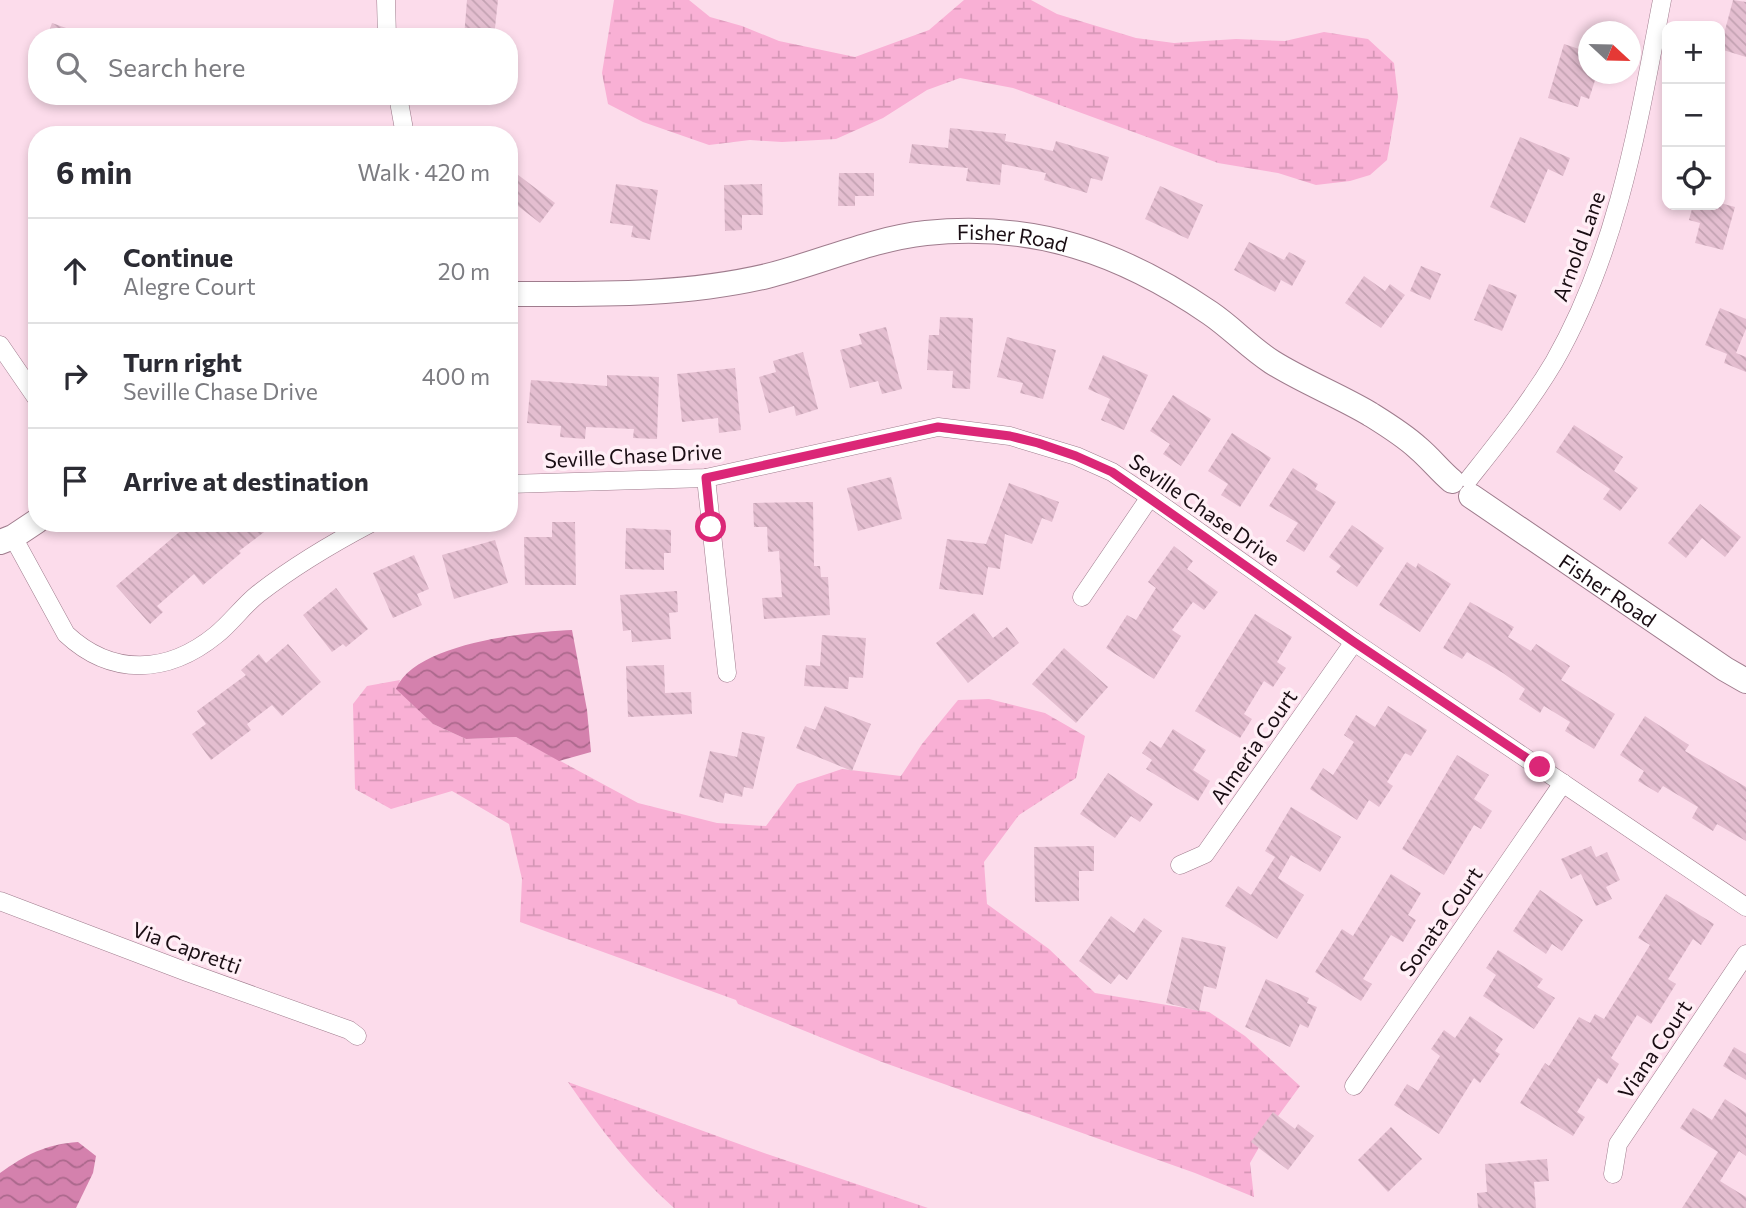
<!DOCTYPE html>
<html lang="en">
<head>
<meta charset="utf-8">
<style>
	:root { --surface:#fff; --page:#f7f7f7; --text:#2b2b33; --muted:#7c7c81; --line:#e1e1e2 }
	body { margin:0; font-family:Commissioner,sans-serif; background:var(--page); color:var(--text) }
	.controls { position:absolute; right:21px; top:21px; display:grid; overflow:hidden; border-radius:14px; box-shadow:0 4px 10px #0003 }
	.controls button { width:63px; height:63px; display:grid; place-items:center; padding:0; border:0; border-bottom:2px solid var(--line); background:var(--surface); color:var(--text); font:35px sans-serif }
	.compass { position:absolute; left:1578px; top:21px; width:63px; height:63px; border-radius:50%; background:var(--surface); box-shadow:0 4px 10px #0003; rotate:112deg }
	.stop { position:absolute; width:21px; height:21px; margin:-16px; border:5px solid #db2777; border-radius:50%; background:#fff }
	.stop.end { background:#db2777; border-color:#fff; box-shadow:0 2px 7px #0008 }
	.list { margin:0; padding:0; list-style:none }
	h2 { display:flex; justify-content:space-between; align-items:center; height:91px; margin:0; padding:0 28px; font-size:30px }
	h2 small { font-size:23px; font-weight:400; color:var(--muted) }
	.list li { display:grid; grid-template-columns:46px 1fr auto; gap:21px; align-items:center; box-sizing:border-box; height:105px; padding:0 28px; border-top:2px solid var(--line) }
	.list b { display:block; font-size:26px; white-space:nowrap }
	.list p { margin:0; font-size:23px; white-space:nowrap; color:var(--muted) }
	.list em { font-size:23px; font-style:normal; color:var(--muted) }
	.icon { flex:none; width:38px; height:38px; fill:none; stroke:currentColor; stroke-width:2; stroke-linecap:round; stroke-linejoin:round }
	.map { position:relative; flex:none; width:1746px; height:1208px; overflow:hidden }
	.search { position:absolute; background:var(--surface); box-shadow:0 4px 10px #0003; left:28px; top:28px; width:490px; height:77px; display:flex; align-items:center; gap:18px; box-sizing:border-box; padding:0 24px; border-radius:28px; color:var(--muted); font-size:26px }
	.panel { position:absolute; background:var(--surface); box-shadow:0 4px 10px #0003; left:28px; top:126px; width:490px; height:406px; border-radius:28px }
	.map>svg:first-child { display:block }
	.wetland { fill:url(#wetland-marsh) }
	.water { fill:url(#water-waves) }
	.building { fill:url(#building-back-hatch) }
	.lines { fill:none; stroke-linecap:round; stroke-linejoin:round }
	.street-casing { stroke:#9f7c8d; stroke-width:19 }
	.secondary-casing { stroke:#9f7c8d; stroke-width:26 }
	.street { stroke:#fff; stroke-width:18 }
	.secondary { stroke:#fff; stroke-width:24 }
	.route { stroke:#db2777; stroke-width:9 }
	.labels { text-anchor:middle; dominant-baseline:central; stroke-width:7; stroke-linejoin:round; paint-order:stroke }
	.street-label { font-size:21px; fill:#190d13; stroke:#ffeff6 }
</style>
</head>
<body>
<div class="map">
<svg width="1746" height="1208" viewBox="0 0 1746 1208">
	<defs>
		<pattern id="wetland-marsh" width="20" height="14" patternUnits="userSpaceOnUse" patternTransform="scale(1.75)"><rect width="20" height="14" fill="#f9b0d5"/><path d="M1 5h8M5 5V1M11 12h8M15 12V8" fill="none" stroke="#d596b6"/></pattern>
		<pattern id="water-waves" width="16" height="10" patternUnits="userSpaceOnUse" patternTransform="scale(1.75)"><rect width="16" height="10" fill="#d481ad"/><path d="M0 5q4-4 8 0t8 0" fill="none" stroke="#ab688c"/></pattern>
		<pattern id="building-back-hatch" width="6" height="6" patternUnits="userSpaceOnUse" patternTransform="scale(1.75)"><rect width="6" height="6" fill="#e4bed0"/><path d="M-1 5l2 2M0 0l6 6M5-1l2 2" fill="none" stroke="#c3a2b2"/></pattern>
	</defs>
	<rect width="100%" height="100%" fill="#fcdceb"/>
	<g class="wetland">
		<path d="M614,0H689L710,17L742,26L779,41L855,57L929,30L964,0H1031L1057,14L1136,38L1174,43L1236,39L1285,41L1324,32L1368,39L1394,63L1398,97L1387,160L1370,175L1350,181L1316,185L1278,173L1218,163L1013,88L960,78L927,90L883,118L836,139L782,142L750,140L709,145L643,122L608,104L602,73Z"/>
		<path d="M400,680L397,689L433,724L466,739L516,737L638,803L717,823L766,826L797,784L842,769L901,776L922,744L958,700L989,699L1045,713L1085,736L1076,778L1019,815L984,862L987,904L1049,949L1095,993L1209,1012L1245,1036L1300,1086L1273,1123L1250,1163L1254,1197L1195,1173L882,1062L738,1004L736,1000L520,922L522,879L509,824L452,791L391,809L355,789L353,704L367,686Z"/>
		<path d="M568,1082L764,1153L928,1208H674C632,1171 599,1127 568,1082Z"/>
	</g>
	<g class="water">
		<path d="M572,630L587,710L591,752L559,761L516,737L466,739L433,724L396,689C415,643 527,632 572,630Z"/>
		<path d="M78,1142L96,1156L93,1173L76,1208H0V1173C25,1155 46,1144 78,1142Z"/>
	</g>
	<g class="building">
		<path d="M467,0H498L494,37H464Z"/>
		<path d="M1733,0L1746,2V57L1720,49Z"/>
		<path d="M52,23L86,35V37H47Z"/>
		<path d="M1564,44L1588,52V74H1597L1589,99L1581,96L1578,107L1548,98Z"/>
		<path d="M950,128L1006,134L1005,141L1053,151L1056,141L1109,157L1102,181L1091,178L1087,193L1044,180L1046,173L1002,164L1000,185L966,181L968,168L909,163L912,144L948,148Z"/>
		<path d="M1520,137L1570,158L1563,176L1548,169L1525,223L1490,207Z"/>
		<path d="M509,168L555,203L540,223L509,199Z"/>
		<path d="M839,173H874V196H855V206H838Z"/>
		<path d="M616,184L658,190L650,240L631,237L633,226L610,223Z"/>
		<path d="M762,184L763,215H742V230L725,231L724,185Z"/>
		<path d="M1160,186L1203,205L1188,239L1145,219Z"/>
		<path d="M1720,203L1735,207L1723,250L1695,243L1700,223L1689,220L1693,205H1720Z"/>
		<path d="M1249,242L1284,260L1289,252L1306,261L1292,286L1281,280L1275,292L1234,270Z"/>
		<path d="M1421,266L1441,274L1430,300L1410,291Z"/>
		<path d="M1364,276L1385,291L1390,284L1405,295L1381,328L1345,303Z"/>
		<path d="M1489,284L1517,295L1502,331L1474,320Z"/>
		<path d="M1720,308L1746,319V329L1736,353L1746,357V372L1724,363L1727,354L1705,345Z"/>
		<path d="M940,317L973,318L970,389L952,388L953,371L927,370L929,335H939Z"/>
		<path d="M886,327L902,389L882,394L878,381L850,388L840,350L862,344L859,334Z"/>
		<path d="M1007,337L1056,350L1043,399L1020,393L1023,383L997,377Z"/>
		<path d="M803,352L818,409L796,416L794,406L769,413L759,377L776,372L773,361Z"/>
		<path d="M1103,355L1148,375L1124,430L1101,420L1110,399L1088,389Z"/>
		<path d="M735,368L741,430L719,433L718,418L682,422L677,374Z"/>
		<path d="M607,375L659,377L657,439L633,438L634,429L586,427L585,439L560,437L561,426L527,423L531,380L607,386Z"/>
		<path d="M1173,395L1211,419L1181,466L1163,454L1170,444L1150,431Z"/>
		<path d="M1574,425L1623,457L1614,471L1638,488L1620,511L1603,499L1610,489L1556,452Z"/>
		<path d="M1232,433L1271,458L1240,507L1221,495L1228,484L1208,471Z"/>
		<path d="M1293,468L1318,484L1315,489L1336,502L1304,552L1286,541L1298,523L1269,506Z"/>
		<path d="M891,477L902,519L858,531L847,488Z"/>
		<path d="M1009,483L1059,502L1052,522L1042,518L1032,544L1005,534L1000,569L988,567L983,595L939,589L947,539L986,544Z"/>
		<path d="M813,502L814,566H820L821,577H828L830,615L764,619L762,598L782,597L779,551L768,552L767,527H754L753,503Z"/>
		<path d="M1700,504L1741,537L1725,557L1702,538L1686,558L1668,543Z"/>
		<path d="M552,522H575L576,585H525L524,537H552Z"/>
		<path d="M190,523H276L239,551L241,553L203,585L194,574L157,606L163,612L150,624L116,586Z"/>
		<path d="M1352,525L1384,548L1357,587L1336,572L1341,566L1329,557Z"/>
		<path d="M626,528L671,530V553H664V570L625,569Z"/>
		<path d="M495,540L508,583L454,599L442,555Z"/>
		<path d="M1174,546L1193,561L1187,569L1218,592L1204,610L1193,602L1172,630L1181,636L1154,679L1106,648L1127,615L1136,620L1156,588L1148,582Z"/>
		<path d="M414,555L429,589L417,594L422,605L393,618L373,573Z"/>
		<path d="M1407,562L1416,568L1418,563L1451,584L1420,632L1379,605Z"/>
		<path d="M336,588L368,629L346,647L343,644L332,652L303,615Z"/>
		<path d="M677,591L678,612L669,613L671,639L632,642L631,630L623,631L620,595Z"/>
		<path d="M1470,602L1514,627L1508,637L1531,651L1536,644L1570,666L1561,680L1615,714L1594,749L1565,731L1570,722L1544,706L1540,713L1519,699L1525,689L1503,673L1467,652L1462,659L1443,648Z"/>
		<path d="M974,613L993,638L1007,627L1019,643L968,683L936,643Z"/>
		<path d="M1255,614L1292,637L1277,662L1286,668L1273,687L1264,681L1244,714L1252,719L1240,738L1195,711Z"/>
		<path d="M822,635L866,638L863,678L849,677L848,689L804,686L806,665L820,666Z"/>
		<path d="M288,644L321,682L282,716L272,705L247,724L251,730L211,760L192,734L206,724L197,711L246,675L241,670L259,654L266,663Z"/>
		<path d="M1064,648L1108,687L1076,723L1032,684Z"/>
		<path d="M664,665L665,693L691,692L692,714L628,717L626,666Z"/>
		<path d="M825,706L871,724L852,771L796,748L805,726L815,730Z"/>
		<path d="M1388,706L1427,730L1411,756L1405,753L1387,782L1393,786L1379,807L1369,800L1357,820L1310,789L1323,768L1333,775L1354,742L1344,735L1356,715L1375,727Z"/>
		<path d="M1645,716L1689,745L1685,751L1746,787V841L1717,824L1713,831L1692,818L1698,807L1663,786L1658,793L1638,781L1644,771L1620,755Z"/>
		<path d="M1173,729L1206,750L1193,770L1210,781L1198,801L1146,769L1152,760L1142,753L1150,741L1161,748Z"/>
		<path d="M742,732L765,737L753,789L744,787L742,797L725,793L723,803L699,797L710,751L737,757Z"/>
		<path d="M1457,755L1489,775L1474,799L1492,811L1481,829L1474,825L1444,875L1402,849Z"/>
		<path d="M1108,773L1153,804L1140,822L1131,816L1115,838L1080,814Z"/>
		<path d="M1291,807L1341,837L1320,872L1291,855L1278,878L1304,895L1277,939L1225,906L1238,886L1251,895L1275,857L1265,851Z"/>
		<path d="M1094,846V871H1079V901L1035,902L1034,847Z"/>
		<path d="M1591,846L1596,857L1607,852L1620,880L1606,887L1612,899L1596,906L1581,874L1571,879L1561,859Z"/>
		<path d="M1391,874L1421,893L1408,915L1416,920L1403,942L1391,935L1363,979L1372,984L1361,1001L1315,972L1342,929L1353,936Z"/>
		<path d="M1540,890L1583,920L1562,951L1552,944L1546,954L1513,931Z"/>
		<path d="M1666,894L1714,924L1701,945L1693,939L1668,979L1676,984L1651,1024L1637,1015L1611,1058L1619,1064L1607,1084L1598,1078L1577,1112L1585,1117L1573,1136L1520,1103L1545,1063L1549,1066L1579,1017L1590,1023L1595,1014L1604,1019L1650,945L1638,938Z"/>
		<path d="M1111,916L1134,933L1144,918L1162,931L1127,980L1119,974L1111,984L1079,961Z"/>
		<path d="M1182,937L1226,947L1216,989L1204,986L1199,1011L1166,1003Z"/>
		<path d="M1498,950L1543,979L1537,987L1555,998L1534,1029L1483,996L1496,975L1486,968Z"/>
		<path d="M1266,979L1309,998L1307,1003L1317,1007L1308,1028L1300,1024L1290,1047L1245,1027Z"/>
		<path d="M1470,1016L1503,1039L1495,1051L1500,1054L1480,1083L1474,1078L1439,1134L1394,1105L1407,1084L1418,1091L1440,1056L1431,1049L1444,1030L1455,1038Z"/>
		<path d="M1734,1047L1746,1054V1080L1723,1066Z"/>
		<path d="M1725,1099L1746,1113V1156L1739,1151L1720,1181L1746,1197V1208H1682L1718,1152L1680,1128L1693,1108L1712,1120Z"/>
		<path d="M1273,1112L1295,1129L1298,1124L1314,1136L1288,1170L1251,1142Z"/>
		<path d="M1391,1127L1422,1159L1388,1192L1358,1160Z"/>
		<path d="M1547,1159L1549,1181L1534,1182L1536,1208H1478L1477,1193L1487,1192L1485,1164Z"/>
	</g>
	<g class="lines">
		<g class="street-casing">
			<g id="street">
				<path d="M386,0L387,37"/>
				<path d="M398,96L405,135"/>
				<path d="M0,345L37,399"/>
				<path d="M706,478L727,673"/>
				<path d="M1469,479C1499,441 1529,404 1554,362C1618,250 1638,125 1662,0"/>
				<path d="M509,484L706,478L938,427L1010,436L1076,456L1112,472L1150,497L1354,642L1746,907"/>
				<path d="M13,537L66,634C112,677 168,674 216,635C231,623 243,606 258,594C294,566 331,544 371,523"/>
				<path d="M1082,597L1150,497"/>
				<path d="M1180,865L1205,854L1354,642"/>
				<path d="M0,901L187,972L349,1030L357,1036"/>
				<path d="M1354,1086L1563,783"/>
				<path d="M1613,1174L1618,1144L1746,954"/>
			</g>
		</g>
		<g class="secondary-casing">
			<g id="secondary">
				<path id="s1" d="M509,294C596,294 682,296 767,276C820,263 871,239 926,233C1034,222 1121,252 1210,313C1232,328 1249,347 1272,362C1304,382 1338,395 1370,414C1386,424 1404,435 1418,448C1430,458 1440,471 1452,481"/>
				<path id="s2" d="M1471,496L1725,669L1746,681"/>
				<path d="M0,542L13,537L37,521"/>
			</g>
		</g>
		<use href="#street" class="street"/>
		<use href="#secondary" class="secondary"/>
	</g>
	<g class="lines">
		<path class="route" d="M711,527L706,478L938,427L1010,436L1038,443L1076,456L1112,472L1354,642L1540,767"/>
	</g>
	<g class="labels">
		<g class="street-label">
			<text stroke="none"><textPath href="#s1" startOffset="511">Fisher Road</textPath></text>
			<text transform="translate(1578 246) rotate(-70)">Arnold Lane</text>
			<text transform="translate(633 455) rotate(-3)">Seville Chase Drive</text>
			<text transform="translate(1205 509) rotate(35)">Seville Chase Drive</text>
			<text stroke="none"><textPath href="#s2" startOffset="166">Fisher Road</textPath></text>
			<text transform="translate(1253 746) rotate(-55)">Almeria Court</text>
			<text transform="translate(1440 921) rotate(-55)">Sonata Court</text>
			<text transform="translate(187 947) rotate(20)">Via Capretti</text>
			<text transform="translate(1654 1049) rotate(-56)">Viana Court</text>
		</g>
	</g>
</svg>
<div class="controls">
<button>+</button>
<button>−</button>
<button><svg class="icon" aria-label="locate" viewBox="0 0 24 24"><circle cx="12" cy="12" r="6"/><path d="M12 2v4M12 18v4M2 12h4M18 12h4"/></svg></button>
</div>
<svg class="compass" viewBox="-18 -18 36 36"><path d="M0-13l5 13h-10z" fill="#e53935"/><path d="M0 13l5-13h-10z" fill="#7c7c81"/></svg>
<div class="stop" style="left:711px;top:527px"></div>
<div class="stop end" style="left:1540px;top:767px"></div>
<div class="search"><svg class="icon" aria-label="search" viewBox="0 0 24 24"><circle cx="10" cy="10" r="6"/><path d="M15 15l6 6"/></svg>Search here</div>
<section class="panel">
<h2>6 min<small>Walk · 420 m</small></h2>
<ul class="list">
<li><svg class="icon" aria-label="ahead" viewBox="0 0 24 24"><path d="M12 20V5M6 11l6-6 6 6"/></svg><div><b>Continue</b><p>Alegre Court</p></div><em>20 m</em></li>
<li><svg class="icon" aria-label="right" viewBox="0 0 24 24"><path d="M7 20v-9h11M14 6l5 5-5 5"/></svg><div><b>Turn right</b><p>Seville Chase Drive</p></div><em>400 m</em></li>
<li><svg class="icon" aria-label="arrive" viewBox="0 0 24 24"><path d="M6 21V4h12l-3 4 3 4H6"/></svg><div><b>Arrive at destination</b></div></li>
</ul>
</section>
</div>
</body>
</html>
